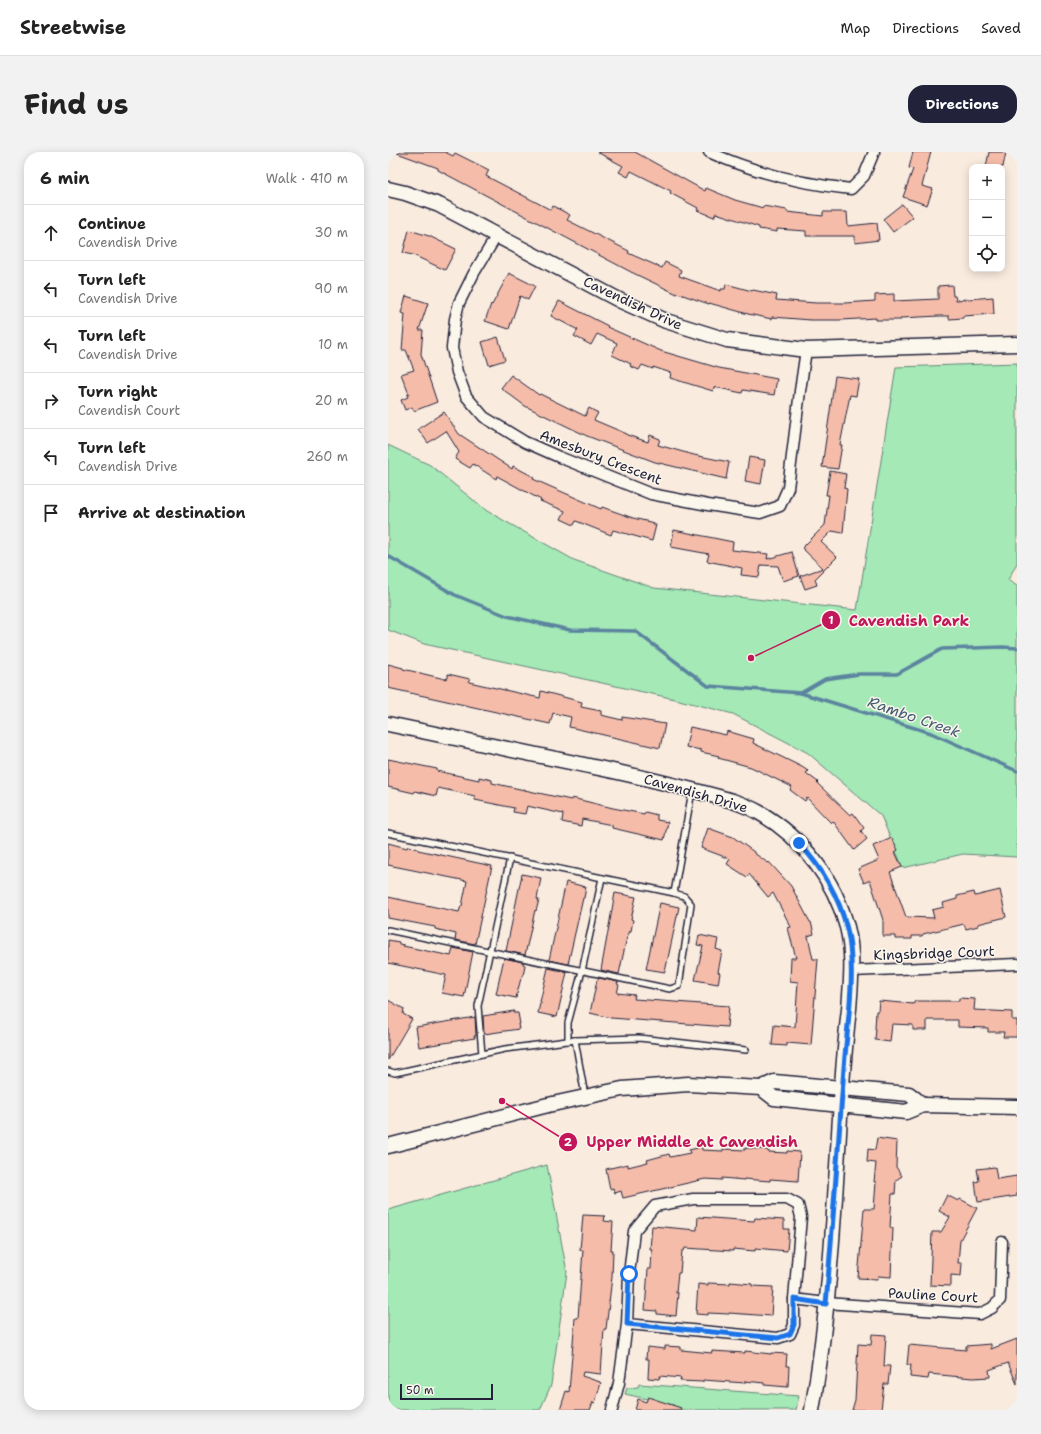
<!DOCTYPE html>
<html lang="en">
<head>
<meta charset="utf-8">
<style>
	:root { --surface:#fff; --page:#f2f2f2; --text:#222; --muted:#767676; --line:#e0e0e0; --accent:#22223b }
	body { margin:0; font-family:"Shantell Sans",sans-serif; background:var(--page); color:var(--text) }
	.controls { position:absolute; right:12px; top:12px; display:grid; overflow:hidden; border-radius:8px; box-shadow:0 2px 10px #0003 }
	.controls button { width:36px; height:36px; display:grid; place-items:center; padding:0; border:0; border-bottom:1px solid var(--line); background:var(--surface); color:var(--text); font:20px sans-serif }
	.scale { position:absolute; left:12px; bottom:10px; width:93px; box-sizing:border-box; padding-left:4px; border:2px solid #22223b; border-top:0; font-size:11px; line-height:14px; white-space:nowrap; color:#22223b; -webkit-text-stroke:3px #fbf7ec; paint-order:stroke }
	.stop { position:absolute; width:12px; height:12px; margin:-9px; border:3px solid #1a73e8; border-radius:50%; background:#fff }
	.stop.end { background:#1a73e8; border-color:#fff; box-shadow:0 1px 4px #0008 }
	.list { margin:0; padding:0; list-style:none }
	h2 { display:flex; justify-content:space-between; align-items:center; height:52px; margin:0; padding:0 16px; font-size:17px }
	h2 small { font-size:13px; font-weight:400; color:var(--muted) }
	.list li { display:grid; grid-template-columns:26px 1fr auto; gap:12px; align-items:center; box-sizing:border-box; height:56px; padding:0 16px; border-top:1px solid var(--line) }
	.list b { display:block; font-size:15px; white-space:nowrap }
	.list p { margin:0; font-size:13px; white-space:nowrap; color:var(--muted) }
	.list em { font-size:13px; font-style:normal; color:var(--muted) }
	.icon { flex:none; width:22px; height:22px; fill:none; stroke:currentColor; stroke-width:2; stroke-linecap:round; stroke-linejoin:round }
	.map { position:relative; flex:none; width:629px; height:1258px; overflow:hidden; border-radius:16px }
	header { display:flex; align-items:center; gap:24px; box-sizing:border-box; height:56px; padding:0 20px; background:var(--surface); border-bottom:1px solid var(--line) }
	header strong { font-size:19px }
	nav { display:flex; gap:22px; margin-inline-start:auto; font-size:14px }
	.intro { display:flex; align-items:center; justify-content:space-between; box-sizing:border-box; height:96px; padding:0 24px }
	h1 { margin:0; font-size:28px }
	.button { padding:10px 18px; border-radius:16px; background:var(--accent); color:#fff; font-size:14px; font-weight:700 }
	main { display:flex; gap:24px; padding:0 24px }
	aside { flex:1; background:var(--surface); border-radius:16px; box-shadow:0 2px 10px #0003 }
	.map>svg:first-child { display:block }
	.green { fill:#a4e9b6; stroke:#638678 }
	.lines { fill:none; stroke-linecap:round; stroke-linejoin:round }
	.stream { stroke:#5b849f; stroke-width:3.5 }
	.building { fill:#f5bcaa; stroke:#22223b }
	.lane-casing { stroke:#22223b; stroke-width:8 }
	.street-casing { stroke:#22223b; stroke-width:13 }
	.secondary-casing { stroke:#22223b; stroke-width:17 }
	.lane { stroke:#fbf7ec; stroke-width:5 }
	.street { stroke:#fbf7ec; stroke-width:10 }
	.secondary { stroke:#fbf7ec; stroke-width:14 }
	.route { stroke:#1a73e8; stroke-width:5 }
	.labels { text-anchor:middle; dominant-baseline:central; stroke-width:3; stroke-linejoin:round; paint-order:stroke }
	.street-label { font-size:14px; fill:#22223b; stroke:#fbf7ec }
	.water-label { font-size:15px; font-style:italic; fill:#435b75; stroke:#fbf7ec }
	.leader { fill:none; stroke:#c2185b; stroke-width:1.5 }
	.callout-dot { fill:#c2185b; stroke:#fbf7ec; stroke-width:1.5 }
	.mark-label { font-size:12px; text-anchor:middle; font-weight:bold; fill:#fff }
	.callout-label { font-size:15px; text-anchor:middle; font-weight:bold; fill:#c2185b; stroke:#fbf7ec; stroke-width:3; stroke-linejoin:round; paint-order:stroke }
</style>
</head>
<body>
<header>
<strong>Streetwise</strong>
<nav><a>Map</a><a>Directions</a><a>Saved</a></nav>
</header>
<div class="intro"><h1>Find us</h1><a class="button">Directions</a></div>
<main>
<aside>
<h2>6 min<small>Walk · 410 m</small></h2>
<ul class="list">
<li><svg class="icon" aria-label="ahead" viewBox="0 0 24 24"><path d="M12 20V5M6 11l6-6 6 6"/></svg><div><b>Continue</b><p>Cavendish Drive</p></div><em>30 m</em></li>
<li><svg class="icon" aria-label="left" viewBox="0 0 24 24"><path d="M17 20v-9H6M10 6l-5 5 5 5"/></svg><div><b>Turn left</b><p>Cavendish Drive</p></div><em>90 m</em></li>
<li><svg class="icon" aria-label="left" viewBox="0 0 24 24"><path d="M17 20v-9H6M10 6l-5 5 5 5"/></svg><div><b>Turn left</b><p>Cavendish Drive</p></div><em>10 m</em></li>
<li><svg class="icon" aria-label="right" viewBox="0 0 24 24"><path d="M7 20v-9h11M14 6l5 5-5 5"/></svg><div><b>Turn right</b><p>Cavendish Court</p></div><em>20 m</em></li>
<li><svg class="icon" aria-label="left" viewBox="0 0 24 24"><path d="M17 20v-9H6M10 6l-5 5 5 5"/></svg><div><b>Turn left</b><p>Cavendish Drive</p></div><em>260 m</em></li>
<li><svg class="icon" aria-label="arrive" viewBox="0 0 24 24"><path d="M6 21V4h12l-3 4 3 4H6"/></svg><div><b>Arrive at destination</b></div></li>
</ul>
</aside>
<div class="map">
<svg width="629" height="1258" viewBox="0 0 629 1258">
	<rect width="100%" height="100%" fill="#faebdf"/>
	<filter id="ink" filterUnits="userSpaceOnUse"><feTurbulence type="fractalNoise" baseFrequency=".025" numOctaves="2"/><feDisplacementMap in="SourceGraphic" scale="8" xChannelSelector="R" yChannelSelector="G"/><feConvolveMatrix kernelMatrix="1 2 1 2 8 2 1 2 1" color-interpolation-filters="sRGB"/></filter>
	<g filter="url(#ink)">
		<g class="green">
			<path d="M629,211V411L620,428L629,434V705L575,702L515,716L493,664L420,601L345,562L287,547L36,492L0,478V293L42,313L99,359L186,408L266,436L469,458L508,215Z"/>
			<path d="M159,1013L179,1120L163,1233L152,1258H0V1058Z"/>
			<path d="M251,1232L411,1244L408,1258H284L286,1253L237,1242L239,1236L250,1235Z"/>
		</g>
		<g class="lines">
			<g class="stream">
				<path d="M0,404L67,443L119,464L182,478L247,479L320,534L413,541L543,581L629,619"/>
				<path d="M413,541L437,527L471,522H509L554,497L615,495L629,496"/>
			</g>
		</g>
		<g class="building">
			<path d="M10,0H57L65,4L67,1L101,18L98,24L163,58L165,54L182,63L179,68L241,99L240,101L274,116L277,110L293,118L291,124L333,139V137H337L338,132L364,139L365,138L389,143L388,148L428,151H457L487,149V143L506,142V149L550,147V134L564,133L565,144H567L568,148L605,145L606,162L575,164V166L561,167V164H551L513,166V168H488V166L453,168H423L384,165V167L360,162L321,151V152L289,141V142L243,120L50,18V16L9,1Z"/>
			<path d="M209,0H247L317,39L318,36L347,48L375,56V54L399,58V60L435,64V60H459L460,74L489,71L491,88L467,91V84H418V79L389,77V80L371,77V75L328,61L326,65L309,58L310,56L282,41L283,39L243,19L240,25L231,20L235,14Z"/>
			<path d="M525,0H543L534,34L545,37L539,53L515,45L525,17L521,16Z"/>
			<path d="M601,0H618L615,15H598Z"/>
			<path d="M514,52L525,65L505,80L495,67Z"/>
			<path d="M21,78L41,84L68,97L57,118L25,103L15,101Z"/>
			<path d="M121,121L147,134L140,148L132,144L121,177L97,169L103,152L104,153Z"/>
			<path d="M18,144L40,151L31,178H35L33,202L49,250L26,259L24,255L17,258L13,248L20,245L19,243L21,242L13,222L26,218L18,198H14L17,162L13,161Z"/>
			<path d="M171,149L220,174L219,175L273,199L331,216L389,227L386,243L355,238L354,241L326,235L325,239L282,226L283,221L265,215V217L254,213L251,218L242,214L243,212L224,203L229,191L209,182L203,193L186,184L190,178L163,164Z"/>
			<path d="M110,185L117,208L101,213L94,190Z"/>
			<path d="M123,223L151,243L152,242L197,264L201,256L210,261L206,268L239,282V283L260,290L262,283L272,287L270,293L306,303L341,310L338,327L267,310L199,284L137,254L113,236Z"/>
			<path d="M447,224L471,227L468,244L462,243L452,293H454L450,317L434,315Z"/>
			<path d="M56,260L71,282L124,317L125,314L146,325L145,327L213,357L214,355L245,366L266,371L265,373H268L264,389L225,378L223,383L188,369L186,373L173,367L177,359L152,349L153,348L109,324L108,327L85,312L82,316L67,307L71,300L58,279L40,291L30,277Z"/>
			<path d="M361,305L377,308L373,332L357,329Z"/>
			<path d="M442,319L458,322L456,336L459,337L455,381L444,379L433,390L449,405L427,427L429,433L417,437L412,424L435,416L414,396L437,373L441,343H438Z"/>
			<path d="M286,378L345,390L344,398L380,402L379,407L404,400L411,424L395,429L390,414L373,413L371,425L353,423L354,416L319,409L321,402L283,395Z"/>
			<path d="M0,512L15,516V517L57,527L60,526V522L82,527L81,530L152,546L153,539L194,550L193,555L213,559V563L234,568V565L277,572L272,596L181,575L183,565L165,561L162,572L0,536Z"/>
			<path d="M302,575L338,583L339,579L366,587L365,591L414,615L420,619L418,621L430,630L429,631L462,663L465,661L476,676L473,679L479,687L466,698L445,669L443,671L419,646L417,649L402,638L404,635L363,615L330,606L331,604L313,600V598L298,595Z"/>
			<path d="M0,607L49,617V619L91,628V625L104,628V631L183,648L184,646L225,656L256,662L257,660L269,663V668L280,670L276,688L224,676V673L194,667L193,674L174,670L175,662L139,654L137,662L125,660L126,656L87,648V644L50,636L48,644L27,639L26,641L0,635Z"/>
			<path d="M320,676L345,685L366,700V701L380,711L381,710L403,734L422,770H423L426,782L420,784L425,807H430L423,893L399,891V894L384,893L386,873L407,875L410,830L402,829L403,806H408L400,776L403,775L385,741L380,745L361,722L359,725L339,712L342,707L313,696Z"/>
			<path d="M504,686L510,698L507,700L514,715L502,720L518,765L546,766L544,758L556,755L555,751L569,747V744L586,740L587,744L612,738L618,765L590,772V774L578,777L576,772L535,782L534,784H524V787H507V784H495V768L482,728L476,731L470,717L491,708L485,694Z"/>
			<path d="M0,691L19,696L20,694L30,697V698L104,714L87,792L67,788L68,782L47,777V775L0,766V745L71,760L73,754H74L79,729L0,713Z"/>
			<path d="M134,722L153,726L149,747L151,748L148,759L147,758L137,803L118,799Z"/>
			<path d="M178,730L198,735L196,746H195L180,812L161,808Z"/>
			<path d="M227,741L248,745L243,767L245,768L243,779H242L239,785L231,822L213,818Z"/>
			<path d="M272,751L291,755L277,820L258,817Z"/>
			<path d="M311,783L330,787L328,797L334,799L330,820L332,821L330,832L307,828L315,794L309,793Z"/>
			<path d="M0,788L11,790V792L16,793L15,794L63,804L65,796L85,800L76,845L54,841L58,823L0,811Z"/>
			<path d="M116,806L135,810V812L137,813L135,824H134L132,830L128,846L108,842Z"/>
			<path d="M160,816L179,820L169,865L150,861L152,851H154L152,850Z"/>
			<path d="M211,826L230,830L229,832L231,833L229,841L247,843L246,847L341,854L339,875L223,866L202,861L209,828H210Z"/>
			<path d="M571,846L587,847L586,858L624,860V868H629V885H615L616,880H600V876L570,875V868H539V878H525V873L504,872L502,890L487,888L488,877H487L488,859H490L491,849L526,852V849H571Z"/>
			<path d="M0,848L16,857L15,862L24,867L0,908Z"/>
			<path d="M126,859L125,861H130L132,872H130L131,877L96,882L95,864Z"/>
			<path d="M87,865L88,884H86L87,886L31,895L28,875Z"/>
			<path d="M489,986L509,989L508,1015L514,1024L508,1028L507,1042H504L502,1076H505L503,1125L490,1124L489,1127L470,1126L476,1057H486L488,1030H486L488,1011L479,1010L480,997L487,998Z"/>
			<path d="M314,995V998L335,999V997L357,998V996L380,998V1000L399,1001V999L412,1000L410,1029L382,1027V1029L356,1027V1028L334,1026V1028L317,1027L235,1046L233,1039L227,1041L225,1036L222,1037L218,1017L240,1012V1015L260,1010L259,1008L281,1002L282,1005L302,1001L301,998Z"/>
			<path d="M607,1015L609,1027L629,1024V1044L590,1050L587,1030L591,1029L589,1017Z"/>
			<path d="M559,1043L570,1049L572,1047L589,1056L572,1088L570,1111H574L573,1124L563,1123V1134L542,1133L544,1080H553L562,1065L551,1059Z"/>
			<path d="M195,1063L217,1064L216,1069L225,1070L223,1098H225L224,1125L218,1177H216L213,1222L195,1220L194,1224L212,1230V1231H213L207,1251L205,1250L202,1258H172L178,1239L181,1240L187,1166H190L195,1098H192Z"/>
			<path d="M310,1065L366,1069L367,1066L396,1068V1077H401L399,1099L367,1096V1099L345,1097V1099L297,1096L296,1099H294L292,1121H290L288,1141H290L288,1164L269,1162V1159L257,1158L260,1117H263L264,1097H262L264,1074L309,1078Z"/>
			<path d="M342,1130L364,1132V1134L385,1135L383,1164L341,1161V1162L320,1161V1163L308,1162L310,1132L320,1133V1131L342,1132Z"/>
			<path d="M484,1182L498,1183L496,1214H502L500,1232H496L493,1258H464L467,1248L470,1192L483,1193Z"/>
			<path d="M629,1187V1232L620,1211L601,1218L602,1225L585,1226L541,1222L540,1227L522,1225L523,1213H519L521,1193L578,1198V1194L603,1192V1197Z"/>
			<path d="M277,1194L293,1195V1198L324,1201V1199L357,1201V1199L383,1202V1201L399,1202L398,1214H401L400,1235L376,1233V1231L357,1229V1231L315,1228V1230L292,1229L293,1226L272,1224L271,1227L260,1226L261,1207H258L259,1195L277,1197Z"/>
			<path d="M260,1245L293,1256L292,1258H247L250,1247L258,1250Z"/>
		</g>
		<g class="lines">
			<g class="lane-casing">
				<g id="lane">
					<path d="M0,681L286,741L296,744L303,752L291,834L282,837L0,778"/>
					<path d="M286,741L304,639"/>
					<path d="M187,888L197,944"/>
					<path d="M180,889V871L194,819L214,726"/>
					<path d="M94,902L90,854L122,706"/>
					<path d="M0,919L7,921L117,897L187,888L251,886L358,898"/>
				</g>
			</g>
			<g class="street-casing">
				<g id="street">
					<path d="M321,0C365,20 414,32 463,37L476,24L486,0"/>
					<path d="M109,83L86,121L71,151L67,167L64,196L69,220L78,244L96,265L137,290L171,305L263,342L320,353L372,361L392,354L400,336L412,239L418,198"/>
					<path d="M464,819L629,812"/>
					<path d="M406,1147L438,1151L592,1162L604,1156L612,1148L614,1090"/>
					<path d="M224,1258L231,1231L239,1172L241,1122L246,1079L267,1054L305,1047H399L410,1053L413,1065L406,1147V1173L402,1182L390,1186L239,1172"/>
				</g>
			</g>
			<g class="secondary-casing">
				<g id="secondary">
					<path d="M0,37L17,41L51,53L233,149L278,169L339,188L418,198L629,192"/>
					<path d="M0,572C75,588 150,603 225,619C252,625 278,631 304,638C327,644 351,649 372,661C415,686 446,727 459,775C466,802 463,830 461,857C458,882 456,907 454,933C447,1041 443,1151 424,1258"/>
					<path d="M373,936L386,946L518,960L535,953L629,955"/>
					<path d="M0,994L160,953L234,937L300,932L373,936L386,930L521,942L535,953"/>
				</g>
			</g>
			<use href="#lane" class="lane"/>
			<use href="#street" class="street"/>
			<use href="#secondary" class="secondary"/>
		</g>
	</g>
	<g class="lines" filter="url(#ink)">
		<path class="route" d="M241,1122L239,1172L390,1186L402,1182L406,1173V1147L438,1152C445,1073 450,994 456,916C459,873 469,818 459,777C451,744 434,716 411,691"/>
	</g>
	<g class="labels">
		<g class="street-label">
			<text transform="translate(245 151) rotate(25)">Cavendish Drive</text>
			<text transform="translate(213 305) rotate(21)">Amesbury Crescent</text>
			<text transform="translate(308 641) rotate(16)">Cavendish Drive</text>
			<text transform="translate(546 801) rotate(-2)">Kingsbridge Court</text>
			<text transform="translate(545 1143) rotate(3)">Pauline Court</text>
		</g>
		<g class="water-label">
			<text transform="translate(526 565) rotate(19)">Rambo Creek</text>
		</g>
	</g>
	<path class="leader" d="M363 506L443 468M114 949L180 990"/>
	<g class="callout-dot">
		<circle cx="363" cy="506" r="4"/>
		<circle cx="114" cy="949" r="4"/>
		<circle cx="443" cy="468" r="10"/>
		<circle cx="180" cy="990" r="10"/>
	</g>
	<g class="mark-label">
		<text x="443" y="472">1</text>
		<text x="180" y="994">2</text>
	</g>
	<g class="callout-label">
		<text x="521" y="474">Cavendish Park</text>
		<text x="304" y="995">Upper Middle at Cavendish</text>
	</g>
</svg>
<div class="controls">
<button>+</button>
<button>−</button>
<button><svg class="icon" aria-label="locate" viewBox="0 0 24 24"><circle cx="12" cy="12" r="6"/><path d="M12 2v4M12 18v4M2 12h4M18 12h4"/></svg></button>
</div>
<div class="scale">50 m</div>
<div class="stop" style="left:241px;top:1122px"></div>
<div class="stop end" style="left:411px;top:691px"></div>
</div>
</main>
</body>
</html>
